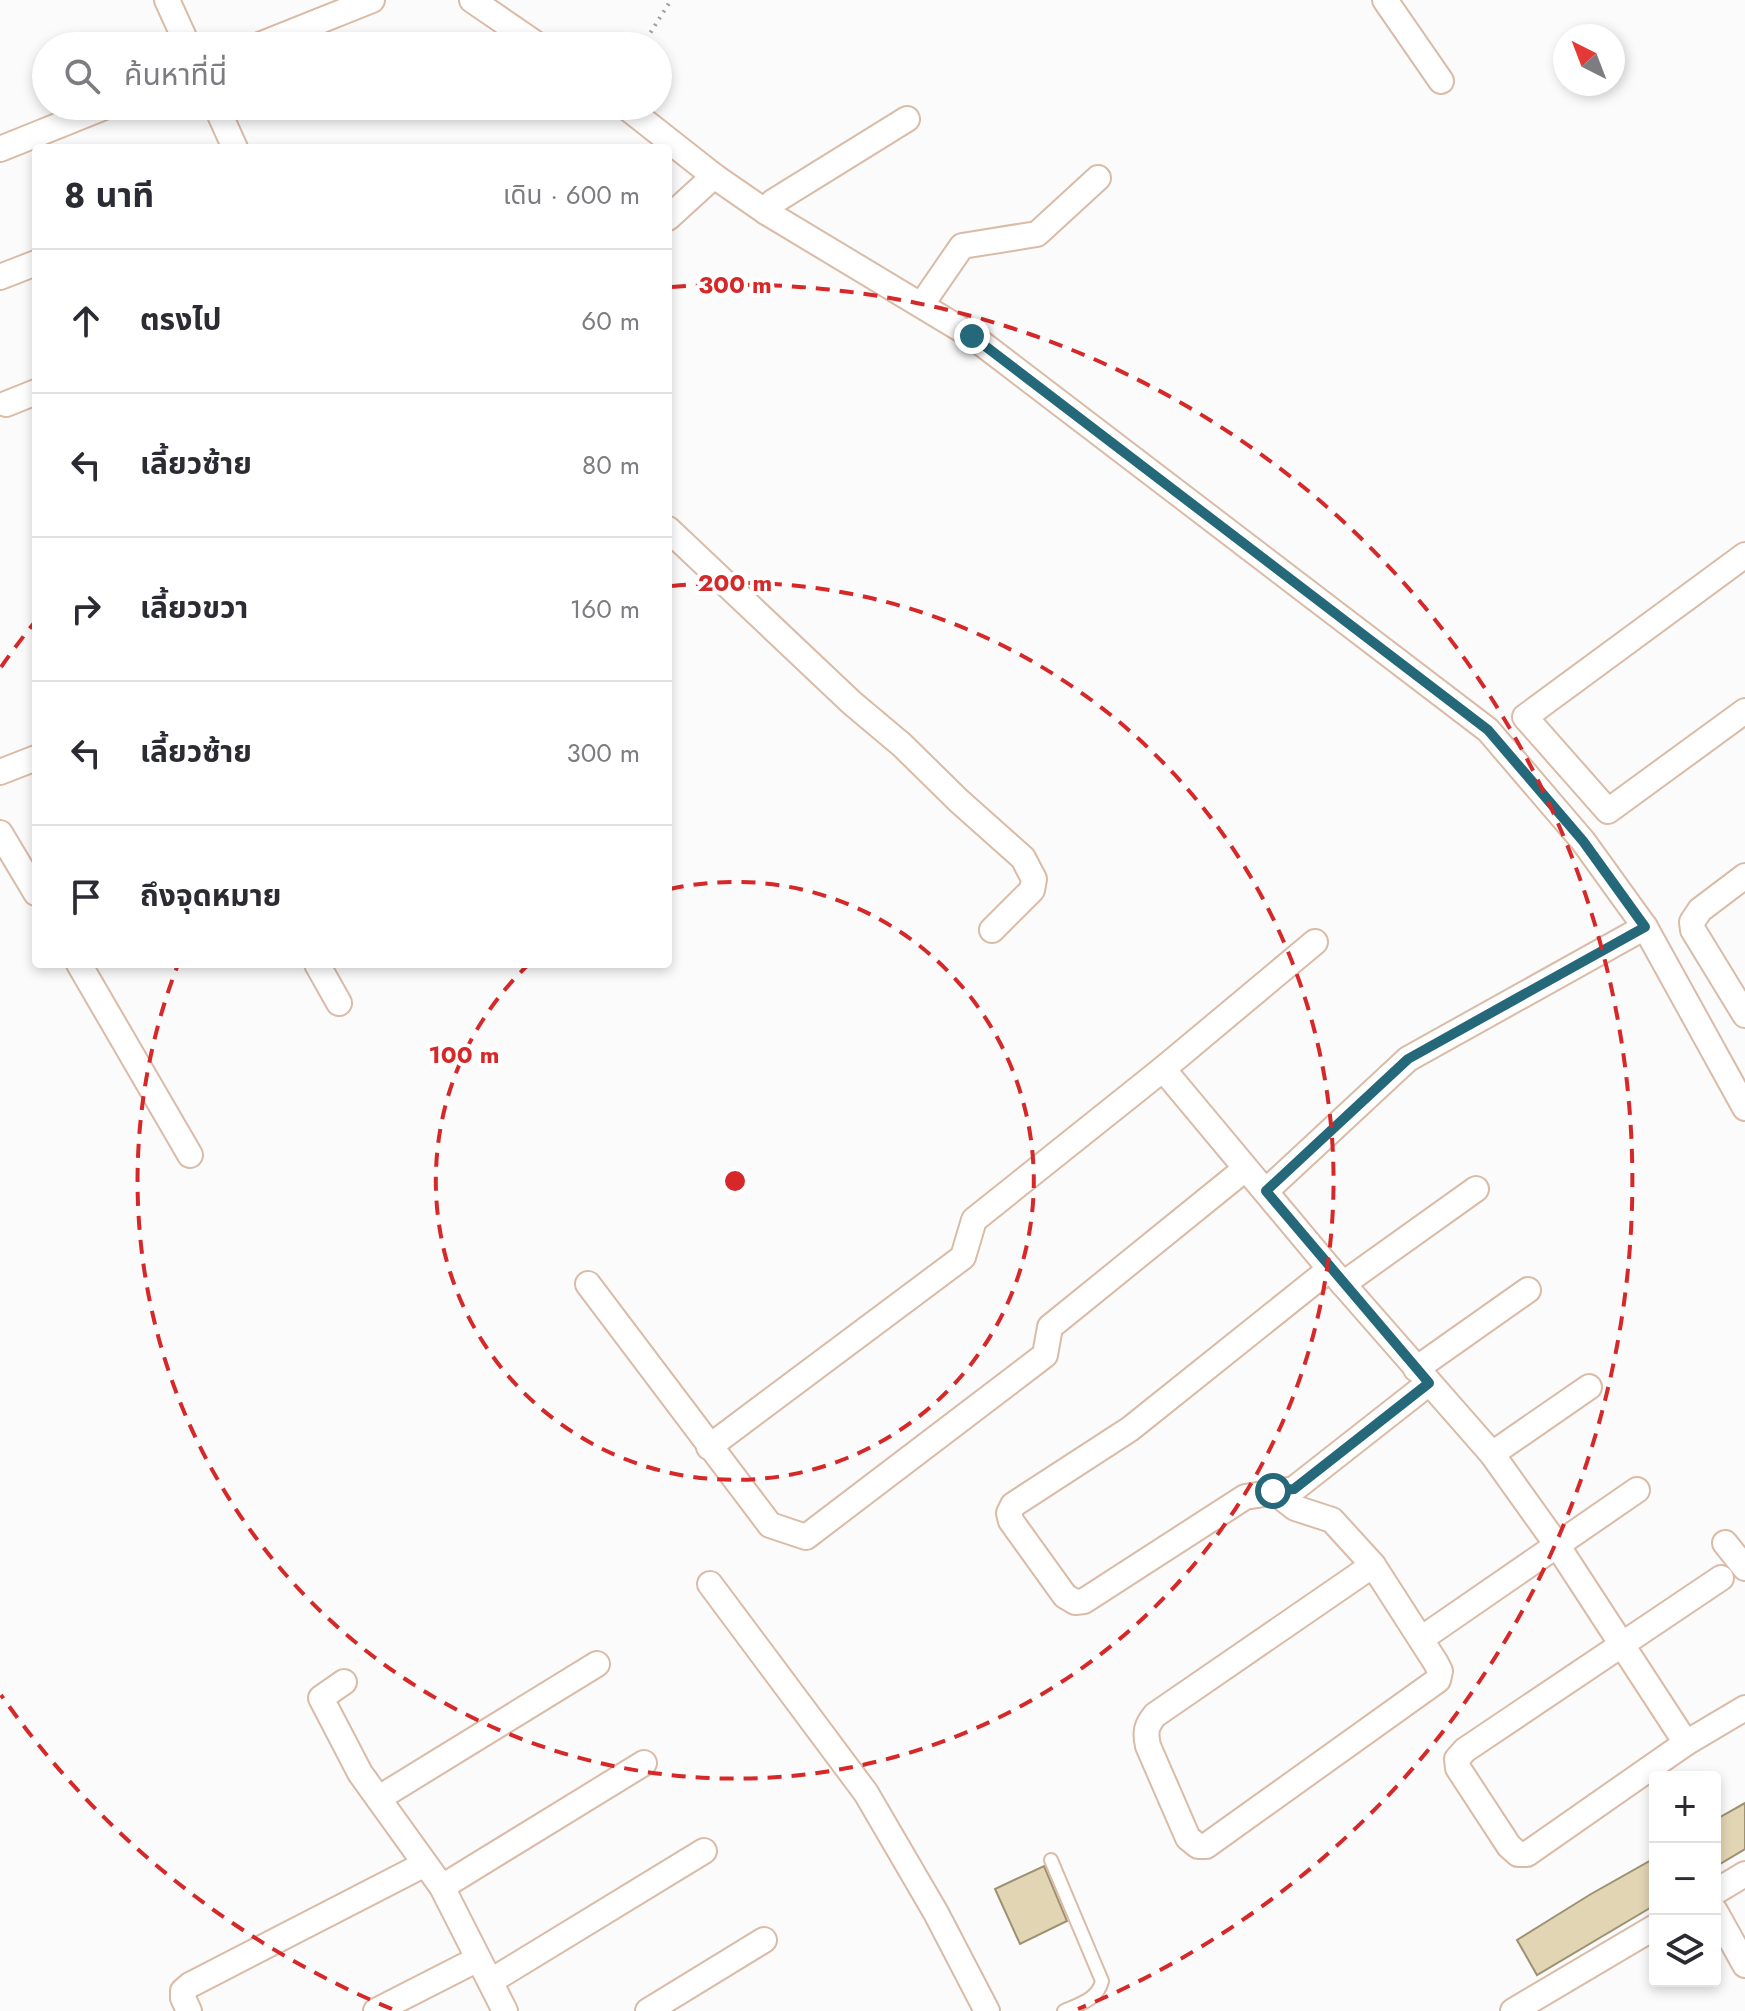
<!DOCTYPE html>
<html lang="th">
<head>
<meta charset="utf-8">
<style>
	:root { --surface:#fff; --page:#f7f7f7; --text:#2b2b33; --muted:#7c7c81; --line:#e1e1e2 }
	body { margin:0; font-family:Jost,"Noto Sans Thai",sans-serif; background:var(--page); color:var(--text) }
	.controls { position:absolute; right:24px; bottom:24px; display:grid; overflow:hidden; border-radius:8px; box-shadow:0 4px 12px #0003 }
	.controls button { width:72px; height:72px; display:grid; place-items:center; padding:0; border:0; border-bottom:2px solid var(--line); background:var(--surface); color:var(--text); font:40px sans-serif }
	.compass { position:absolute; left:1553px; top:24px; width:72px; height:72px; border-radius:50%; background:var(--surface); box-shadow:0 4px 12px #0003; rotate:318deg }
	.stop { position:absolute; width:24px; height:24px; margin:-18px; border:6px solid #25687a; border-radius:50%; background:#fff }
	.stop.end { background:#25687a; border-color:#fff; box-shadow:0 2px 8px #0008 }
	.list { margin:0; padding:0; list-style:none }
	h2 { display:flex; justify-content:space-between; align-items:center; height:104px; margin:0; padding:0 32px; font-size:34px }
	h2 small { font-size:26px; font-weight:400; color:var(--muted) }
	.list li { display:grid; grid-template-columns:52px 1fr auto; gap:24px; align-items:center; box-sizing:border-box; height:144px; padding:0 32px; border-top:2px solid var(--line) }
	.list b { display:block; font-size:30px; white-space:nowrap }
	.list em { font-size:26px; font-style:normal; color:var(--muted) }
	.icon { flex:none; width:44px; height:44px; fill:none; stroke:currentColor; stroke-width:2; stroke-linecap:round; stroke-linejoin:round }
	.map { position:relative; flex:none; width:1745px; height:2011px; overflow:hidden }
	.search { position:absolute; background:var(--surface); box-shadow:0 4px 12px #0003; left:32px; top:32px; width:640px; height:88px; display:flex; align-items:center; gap:20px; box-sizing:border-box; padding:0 28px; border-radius:44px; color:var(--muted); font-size:30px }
	.panel { position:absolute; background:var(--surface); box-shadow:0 4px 12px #0003; left:32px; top:144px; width:640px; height:824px; border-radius:8px }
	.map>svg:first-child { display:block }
	.building { fill:#e2d5b4; stroke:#9e9172; stroke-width:2 }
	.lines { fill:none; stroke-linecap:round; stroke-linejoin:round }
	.service-casing { stroke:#dabba6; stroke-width:16 }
	.minor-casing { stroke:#dabba6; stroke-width:28 }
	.path { stroke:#a39e9a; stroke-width:4; stroke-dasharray:2 6; stroke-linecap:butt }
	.service { stroke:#fff; stroke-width:12 }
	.minor { stroke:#fff; stroke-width:24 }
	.route { stroke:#25687a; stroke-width:10 }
	.ring { fill:none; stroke:#d62828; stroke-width:4; stroke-dasharray:14 10 }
	.centre { fill:#d62828; stroke:#fff; stroke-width:4 }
	.ring-label { font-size:24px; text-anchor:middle; font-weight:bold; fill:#d62828; stroke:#fff; stroke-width:8; stroke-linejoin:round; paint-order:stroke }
</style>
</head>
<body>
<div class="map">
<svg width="1745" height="2011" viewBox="0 0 1745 2011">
	<rect width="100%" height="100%" fill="#fbfbfb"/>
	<g class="building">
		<path d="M1745,1803V1849L1715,1867V1820Z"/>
		<path d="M1655,1858V1905L1537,1975L1517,1940L1591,1894Z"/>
		<path d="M1044,1866L1067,1921L1020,1944L995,1889Z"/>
	</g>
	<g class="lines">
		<g class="service-casing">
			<path id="service" d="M1051,1860L1102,1981C1098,1999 1080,2004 1064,2011"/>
		</g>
		<g class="minor-casing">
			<g id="minor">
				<path d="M167,0L188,46"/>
				<path d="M472,0L539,46"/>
				<path d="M1385,0L1441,81"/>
				<path d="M257,46L372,0"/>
				<path d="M216,106L235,148"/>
				<path d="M625,106L714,176L766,212L972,336L1488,730L1583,841L1645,927L1745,1108"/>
				<path d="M0,149L107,106"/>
				<path d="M766,212L773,202L907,119"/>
				<path d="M668,218L714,176"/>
				<path d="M0,277L36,263"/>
				<path d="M922,304L962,246L1037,234L1098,178"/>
				<path d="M6,404L36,392"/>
				<path d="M668,529L852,703L902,745L959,801L1023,858L1034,879L1032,890L992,930"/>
				<path d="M1745,555L1525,717L1608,811L1745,711"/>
				<path d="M0,772L36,758"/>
				<path d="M0,833L36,893"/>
				<path d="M1745,876L1700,910L1692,922L1693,930L1745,1015"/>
				<path d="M79,964L190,1155"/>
				<path d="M317,964L339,1003"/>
				<path d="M1163,1069L1330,1269L1492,1454L1557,1545L1686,1743"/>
				<path d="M1266,1191L1408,1059L1645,927"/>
				<path d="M1330,1269L1130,1429L1013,1505L1009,1513L1011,1521L1065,1596L1075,1602L1084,1601L1245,1497L1294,1489L1429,1383"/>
				<path d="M588,1284L770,1525L806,1537L1045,1355L1050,1327L1245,1169"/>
				<path d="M1343,1284L1476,1189"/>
				<path d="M1416,1369L1528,1290"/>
				<path d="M709,1447L963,1257L974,1220L1163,1069L1315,942"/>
				<path d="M1492,1454L1589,1387"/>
				<path d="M1273,1491L1295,1508L1332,1520L1373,1565"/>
				<path d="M1725,1543L1745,1568"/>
				<path d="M1373,1565L1436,1663L1440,1671L1438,1680L1206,1846H1198L1188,1838L1148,1746C1145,1732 1146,1726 1155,1715Z"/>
				<path d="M1721,1578L1465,1750L1457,1759L1458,1768L1509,1846L1518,1854H1527L1686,1743L1745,1708"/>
				<path d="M710,1584L866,1793L936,1913L987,2011"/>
				<path d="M1421,1639L1637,1490"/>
				<path d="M344,1682L321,1698L360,1773L442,1887L505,2011"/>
				<path d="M379,1798L597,1664"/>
				<path d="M442,1887L644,1763"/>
				<path d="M1715,1892L1745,1874"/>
				<path d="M1715,1911L1745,1965"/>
				<path d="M491,1981L704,1851"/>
				<path d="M189,2011L183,1998V1991L190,1985L425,1864"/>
				<path d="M376,2011L478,1959"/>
				<path d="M648,2011L764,1940"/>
				<path d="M1513,2011L1655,1927"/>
			</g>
		</g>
		<path class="path" d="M642,46L671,0"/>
		<use href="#service" class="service"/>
		<use href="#minor" class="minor"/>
	</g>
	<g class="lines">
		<path class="route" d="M972,336L1488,730L1583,841L1645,927L1408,1059L1266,1191L1429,1383L1294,1489L1273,1491"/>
	</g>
	<g class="ring">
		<path d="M670 889A299 299 0 1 1 529 964"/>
		<path d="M672 586A598 598 0 1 1 177 967"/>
		<path d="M392 2009A896 896 0 0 1 1 1695M1 667A896 896 0 0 1 34 623M672 287A896 896 0 0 1 1078 2009"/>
	</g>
	<circle cx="735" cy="1181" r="12" class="centre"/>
	<g class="ring-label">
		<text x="735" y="293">300 m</text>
		<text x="735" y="591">200 m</text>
		<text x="464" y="1063">100 m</text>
	</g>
</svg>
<div class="controls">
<button>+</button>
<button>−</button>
<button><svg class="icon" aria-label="layers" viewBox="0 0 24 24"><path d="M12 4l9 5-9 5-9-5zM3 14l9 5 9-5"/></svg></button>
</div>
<svg class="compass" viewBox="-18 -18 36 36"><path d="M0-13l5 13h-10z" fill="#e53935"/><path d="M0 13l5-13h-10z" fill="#7c7c81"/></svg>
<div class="stop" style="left:1273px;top:1491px"></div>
<div class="stop end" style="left:972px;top:336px"></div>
<div class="search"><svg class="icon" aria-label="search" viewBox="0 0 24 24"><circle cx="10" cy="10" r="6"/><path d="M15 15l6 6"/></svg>ค้นหาที่นี่</div>
<section class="panel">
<h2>8 นาที<small>เดิน · 600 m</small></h2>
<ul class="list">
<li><svg class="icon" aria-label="ahead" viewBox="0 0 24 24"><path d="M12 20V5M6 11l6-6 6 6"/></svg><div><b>ตรงไป</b></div><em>60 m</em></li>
<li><svg class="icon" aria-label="left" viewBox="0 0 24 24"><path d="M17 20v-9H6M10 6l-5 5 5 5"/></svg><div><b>เลี้ยวซ้าย</b></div><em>80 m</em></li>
<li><svg class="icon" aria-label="right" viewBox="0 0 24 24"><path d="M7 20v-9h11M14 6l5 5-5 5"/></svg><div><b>เลี้ยวขวา</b></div><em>160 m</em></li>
<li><svg class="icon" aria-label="left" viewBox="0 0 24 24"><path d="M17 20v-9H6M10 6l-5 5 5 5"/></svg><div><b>เลี้ยวซ้าย</b></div><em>300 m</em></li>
<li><svg class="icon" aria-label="arrive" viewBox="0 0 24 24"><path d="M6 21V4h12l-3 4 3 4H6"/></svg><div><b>ถึงจุดหมาย</b></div></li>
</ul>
</section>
</div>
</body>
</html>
